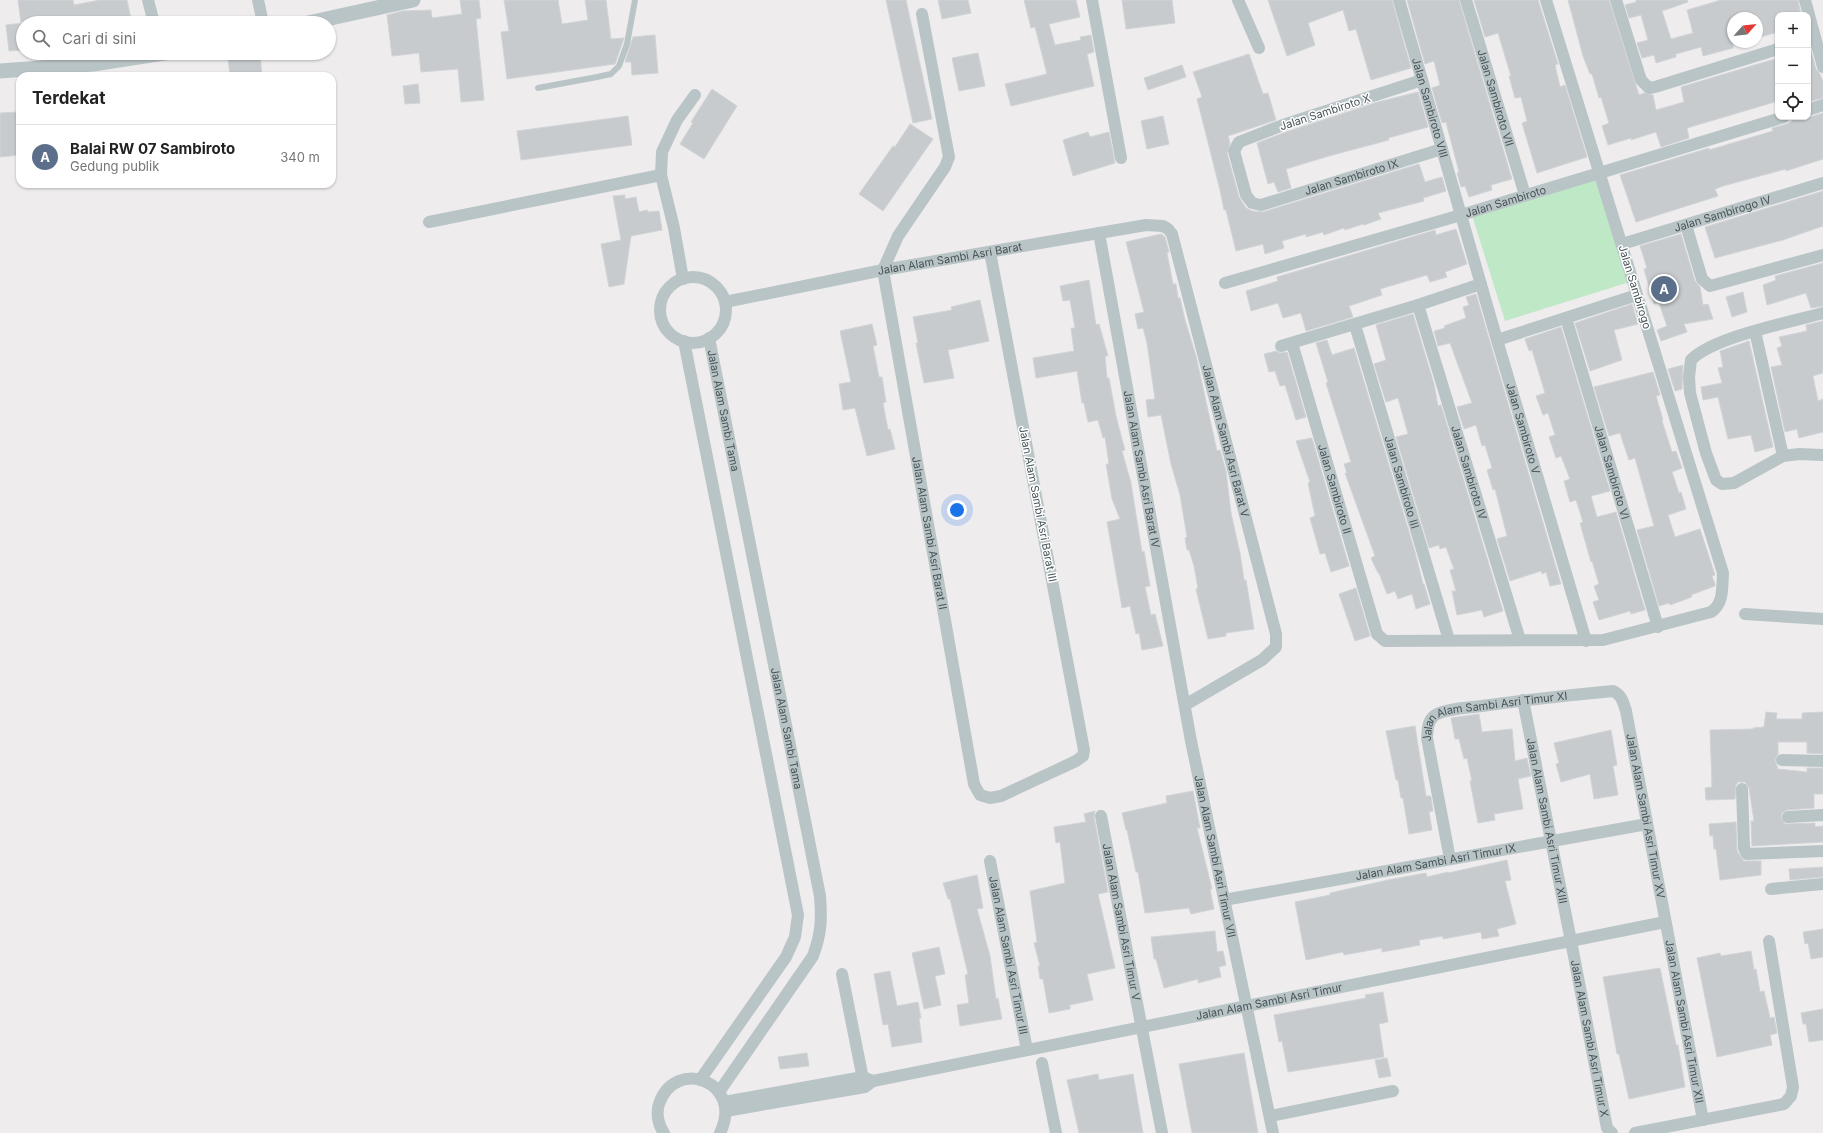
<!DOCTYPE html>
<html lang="id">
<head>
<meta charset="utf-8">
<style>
	:root { --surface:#fff; --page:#f6f6f6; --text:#222; --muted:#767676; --line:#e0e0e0; --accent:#d93025 }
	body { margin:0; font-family:Inter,sans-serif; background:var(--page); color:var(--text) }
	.controls { position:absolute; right:12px; top:12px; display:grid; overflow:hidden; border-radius:8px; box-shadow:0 1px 3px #0004 }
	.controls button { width:36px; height:36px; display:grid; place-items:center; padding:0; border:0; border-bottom:1px solid var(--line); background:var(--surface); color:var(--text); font:20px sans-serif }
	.compass { position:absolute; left:1727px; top:12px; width:36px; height:36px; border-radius:50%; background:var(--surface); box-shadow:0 1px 3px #0004; rotate:63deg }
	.you { position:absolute; left:957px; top:510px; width:14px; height:14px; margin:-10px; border:3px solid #fff; border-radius:50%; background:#1a73e8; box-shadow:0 0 0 6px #1a73e833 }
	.badge { display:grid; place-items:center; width:26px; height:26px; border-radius:50%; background:var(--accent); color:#fff; font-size:13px; font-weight:700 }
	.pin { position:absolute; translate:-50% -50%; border:2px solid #fff; box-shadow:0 1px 4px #0006 }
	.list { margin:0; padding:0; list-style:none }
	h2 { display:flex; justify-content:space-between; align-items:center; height:52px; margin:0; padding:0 16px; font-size:17px }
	h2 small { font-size:13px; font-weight:400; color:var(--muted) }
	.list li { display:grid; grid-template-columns:26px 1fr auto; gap:12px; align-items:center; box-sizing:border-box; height:64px; padding:0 16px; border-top:1px solid var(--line) }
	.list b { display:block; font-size:15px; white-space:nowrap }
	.list p { margin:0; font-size:13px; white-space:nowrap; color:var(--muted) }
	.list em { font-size:13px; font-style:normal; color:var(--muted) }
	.icon { flex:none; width:22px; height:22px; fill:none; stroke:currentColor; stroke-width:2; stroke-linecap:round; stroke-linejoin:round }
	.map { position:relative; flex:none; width:1823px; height:1133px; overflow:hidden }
	.search { position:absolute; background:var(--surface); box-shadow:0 1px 3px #0004; left:16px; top:16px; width:320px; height:44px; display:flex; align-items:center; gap:10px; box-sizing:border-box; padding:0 14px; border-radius:22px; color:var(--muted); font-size:15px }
	.panel { position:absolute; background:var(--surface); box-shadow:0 1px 3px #0004; left:16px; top:72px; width:320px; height:116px; border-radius:12px }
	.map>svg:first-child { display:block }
	.green { fill:#bfe8c6 }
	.building { fill:#c7cbce; stroke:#d1d4d7 }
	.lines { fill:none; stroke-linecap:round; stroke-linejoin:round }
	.service { stroke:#b9c4c7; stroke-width:6 }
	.minor { stroke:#b9c4c7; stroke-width:12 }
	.tertiary { stroke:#b9c4c7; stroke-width:15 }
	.labels { text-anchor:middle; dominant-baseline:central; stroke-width:3; stroke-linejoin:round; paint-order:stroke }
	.street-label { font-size:11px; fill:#475357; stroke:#fff }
</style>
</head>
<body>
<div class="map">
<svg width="1823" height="1133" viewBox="0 0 1823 1133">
	<rect width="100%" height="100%" fill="#efeced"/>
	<path class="green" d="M1599,172L1633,281L1505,321L1471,212Z"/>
	<g class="building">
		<path d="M18,0H73L74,5L100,0H127L132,23H21Z"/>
		<path d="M460,0H479L481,18L476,19L484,100L461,102L458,69L421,72L419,53L392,56L387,15L403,11L431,10L432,18L462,14Z"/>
		<path d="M504,0H558L562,24L588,20L585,0H606L611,39L624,38L615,64L507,79L501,32L509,31Z"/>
		<path d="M886,0H906L932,119L913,123Z"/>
		<path d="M938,0H968L971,13L942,19Z"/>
		<path d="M1024,0H1076L1080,17L1049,24L1055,45L1081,40L1080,37L1091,35L1094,52L1087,54L1094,86L1011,106L1005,84L1047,74L1035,27L1031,28Z"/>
		<path d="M1122,0H1172L1175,23L1126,29Z"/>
		<path d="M1268,0H1392L1411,68L1371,80L1356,29L1349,31L1343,10L1308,23L1315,45L1287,56Z"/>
		<path d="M1407,0H1459L1512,179L1491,185L1492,190L1469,197L1465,186L1461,187L1457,173L1459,172L1446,122L1442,123L1432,88L1440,85L1434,61L1425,64Z"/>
		<path d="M1474,0H1538L1558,64L1555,65L1560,87L1565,85L1587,157L1537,173L1522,123L1527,121L1521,97L1515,98L1509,76H1511L1498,33L1485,37Z"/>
		<path d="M1568,0H1609L1639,95L1644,93L1653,95L1656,110L1684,102L1681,87L1778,58V101L1687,128L1689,138L1661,147L1656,132L1631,140V138L1608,145L1602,126L1609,123L1601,97L1599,98L1592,74H1590L1583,56Z"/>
		<path d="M1636,0H1687L1688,2L1662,11L1671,39L1693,33L1687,10L1721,0H1798L1801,15H1778V32L1757,38V18H1733V48L1703,56L1701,47L1676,54V57L1656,63L1654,55L1642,58L1637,43L1648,40L1641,15L1629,18L1625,5L1636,2Z"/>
		<path d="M23,23V50L9,51L6,25Z"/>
		<path d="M655,35L658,73L632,75L631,62H625L633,37Z"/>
		<path d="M1808,40L1816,69L1820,74L1823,82V98L1808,102Z"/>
		<path d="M253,53H260L262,76H230L228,58Z"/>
		<path d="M978,53L985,86L959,91L952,58Z"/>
		<path d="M1249,54L1263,94L1268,93L1276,120L1228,136L1230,143L1227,153L1239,197L1246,208L1252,211L1263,212L1419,164L1425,182L1442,177L1446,191L1423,198L1424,201L1378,213L1381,219L1364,225L1363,224L1345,230L1344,228L1324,235L1323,232L1306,237V234L1282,241L1284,248L1265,254L1263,244L1236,251L1226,210H1224L1220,190L1197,99L1202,97L1193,72Z"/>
		<path d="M1182,65L1186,77L1148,90L1144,78Z"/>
		<path d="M418,84L420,103L405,104L403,86Z"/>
		<path d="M712,89L737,106L704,159L680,144L693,123L691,122Z"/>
		<path d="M1418,92L1428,127L1388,138L1389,140L1329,156L1286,169L1291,188L1278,192L1274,182L1268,184L1257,143L1286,132L1378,102Z"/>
		<path d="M18,112L20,155L0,157V113Z"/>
		<path d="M1823,113V159L1786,171V169L1723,186L1715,189L1718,196L1636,222L1620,175L1709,148V150L1773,131L1772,128L1787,124L1792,121V119L1799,117H1810Z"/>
		<path d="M628,116L632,145L521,160L517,131Z"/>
		<path d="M1163,116L1169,144L1147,149L1141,121Z"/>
		<path d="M910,124L933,139L883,211L859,194L893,146L895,147Z"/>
		<path d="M1088,132L1090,137L1109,132L1115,163L1073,176L1063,140Z"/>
		<path d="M1823,191V226L1783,240L1715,258L1705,227Z"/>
		<path d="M625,195V199L636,197L639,212L647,210L648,212L659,211L662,230L631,236L624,284L609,287L601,244L621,240L613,196Z"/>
		<path d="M1456,229L1467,264L1445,272L1447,277L1430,282L1427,275L1380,289L1382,295L1349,306L1353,317L1306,331L1301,313L1283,318L1278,303L1251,311L1246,291L1278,281L1277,277L1435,230L1436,235Z"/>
		<path d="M1161,234L1165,237L1169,252L1167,253L1173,284H1176L1178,298H1180L1185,320L1196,356L1217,451L1220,450L1226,471L1231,513L1240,553L1244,580H1246L1254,629L1226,633V636L1208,639L1196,589L1198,588L1194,566L1189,550H1187L1185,538L1187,537L1180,495L1171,464L1161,415L1148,417L1146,400L1155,399L1147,343L1143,328L1138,329L1135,314L1144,312L1126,242Z"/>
		<path d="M1681,234L1695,281L1700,287L1703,305L1708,304L1713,319L1684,324L1687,332L1661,341L1657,330L1667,326L1659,303L1654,304L1644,269L1647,268L1640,246Z"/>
		<path d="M1823,263V306L1811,308L1806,293L1767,305L1763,285L1776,280L1775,276Z"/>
		<path d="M1089,280L1096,325L1099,324L1108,356H1105L1107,378H1109L1116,416L1123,443L1125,450L1122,451L1131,483L1142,552L1144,551L1150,586L1145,587L1151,615L1155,614L1163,646L1142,650L1139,633L1136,634L1130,606L1122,608L1120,596L1107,522L1120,519L1112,499L1106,464H1109L1105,437L1103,438L1098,420L1088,422L1084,403H1082L1077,371L1036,378L1033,358L1074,351L1071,328H1075L1070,300L1063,301L1060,286Z"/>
		<path d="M1743,292L1747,312L1732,317L1726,297Z"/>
		<path d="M1476,294L1490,342L1561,584L1550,586L1546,572L1542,574L1541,571L1510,581L1497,539L1507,536L1495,489L1493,490L1487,470L1492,468L1485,445L1482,446L1476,425L1464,429L1457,407L1472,403L1450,343L1438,346L1434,331L1445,328L1444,326L1466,318L1463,307L1469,305L1466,297Z"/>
		<path d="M980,300L989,341L948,350L954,378L924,383L916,343H918L913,317L952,310L951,307Z"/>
		<path d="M1632,304L1638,324L1614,330L1622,360L1590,371L1575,323Z"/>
		<path d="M1413,314L1434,384L1438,406L1441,405L1503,611L1484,617L1482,610L1457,615L1452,591H1456L1450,570L1454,569L1446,547L1440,549L1439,545L1429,548L1396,437L1408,434L1398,398L1386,402L1374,364L1386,360L1376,325Z"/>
		<path d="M1823,321V373L1813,376L1818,401L1823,399V432L1799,438L1797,429L1785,432L1771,367L1782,365L1777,348L1782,346L1779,337L1807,331L1806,325Z"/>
		<path d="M872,324L877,345L873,346L879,377H882L886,402L883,403L888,430L890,429L895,449L867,456L855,408L843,410L839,384L851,382L840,331Z"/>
		<path d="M1561,327L1610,491L1591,496L1597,517L1616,512L1645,610L1631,614L1630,611L1599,620L1593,602L1599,600L1594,586L1599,584L1592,561L1591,562L1580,523L1583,522L1576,500L1570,502L1564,481L1570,479L1561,456L1556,458L1549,437L1555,435L1548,413L1543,415L1536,396L1545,393L1532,350L1529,351L1525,339Z"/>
		<path d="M1327,340L1332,355L1354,348L1415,552L1423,584H1424L1430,604L1416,609L1412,594L1398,599L1395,591L1387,594L1379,573H1378L1371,558L1375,556L1345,473H1347L1344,464L1351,462L1326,383L1328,382L1316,343Z"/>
		<path d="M1749,341L1773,447L1755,452L1751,435L1728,439L1718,397L1703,400L1701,387L1722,383L1718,368L1723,367L1720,351Z"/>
		<path d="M1276,351L1280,353L1287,352L1306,417L1296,420L1285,385L1280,386L1275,371L1269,372L1264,354Z"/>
		<path d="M1683,365L1682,389L1675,391L1668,369Z"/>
		<path d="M1653,372L1660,395L1656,396L1663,420L1662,421L1672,452L1676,451L1682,468L1672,472L1679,493L1681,492L1686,509L1668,515L1675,537L1700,529L1715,575L1712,576L1715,584V586L1691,595L1692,597L1670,605L1669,603L1659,606L1637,530L1654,526L1635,458L1629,460L1620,433L1609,436L1594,387Z"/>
		<path d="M1312,438L1349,566L1331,572L1325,553L1320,554L1310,518L1315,516L1308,483L1310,482L1296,441Z"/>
		<path d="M1356,588L1370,636L1355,641L1339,594Z"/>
		<path d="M1766,712L1777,713L1776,719H1802V713L1823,712V754L1807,753V742H1778V754L1775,760L1778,769L1807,772V768H1823V794H1814V808L1787,810L1782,813L1781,817L1785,824L1815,823V827L1823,826V842L1752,846L1751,821H1754L1749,788L1745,782H1738L1736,785L1735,799L1706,800L1705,788L1712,787L1710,730L1753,729V728L1764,727Z"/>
		<path d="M1479,714L1482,732L1512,729L1515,761L1527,758L1531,776L1518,779L1523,809L1494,814L1495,820L1478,823L1470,781H1472L1467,758L1464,759L1459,739H1455L1451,718Z"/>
		<path d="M1415,726L1426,796H1430L1431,797L1433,811L1429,812L1432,830L1409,834L1403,798H1401L1398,780H1396L1386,731Z"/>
		<path d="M1611,730L1617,765L1613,766L1618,795L1594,799L1590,774L1561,782L1556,764L1559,763L1554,743Z"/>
		<path d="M1193,791L1200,828H1197L1212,889H1210L1214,909L1191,914L1189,908L1145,913L1138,872H1136L1127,830H1126L1122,813L1167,803L1166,796Z"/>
		<path d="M1095,811L1094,817L1108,892L1098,894L1115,968L1087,974L1093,1000L1070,1005V1009L1049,1013L1043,979H1040L1038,966H1040L1034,943L1037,942L1030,891L1065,883L1060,842L1056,843L1054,827L1086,822L1084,814Z"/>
		<path d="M1736,822L1737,851L1744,861H1761V875L1720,880L1716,849H1714L1713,836H1710L1709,824Z"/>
		<path d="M1507,860L1511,880L1505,881L1516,924L1497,929L1499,936L1482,939L1481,932L1443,939V936L1419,940L1420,945L1399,949L1382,952V948L1344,955L1343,952L1306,960L1295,902L1330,895V893L1388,880L1426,873L1427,877L1448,872V873Z"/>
		<path d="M1823,867V877L1790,880L1789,869Z"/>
		<path d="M977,875L983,908L977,909L990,956L996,999L998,998L1002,1019L960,1026L957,1005L969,1003L965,975L968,974L950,899H948L943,883Z"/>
		<path d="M1823,929V957L1811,959L1808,943L1805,944L1803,932Z"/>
		<path d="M1215,931L1217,952L1223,951L1226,965L1219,967L1221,977L1198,983V979L1164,988L1156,959H1154L1151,937Z"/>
		<path d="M939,947L945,974L935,976L941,1005L924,1009L912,953Z"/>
		<path d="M1751,951L1754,970L1756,969L1760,992L1764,991L1770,1018L1774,1017L1777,1033L1770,1035L1772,1045L1717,1057L1697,958L1720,953L1721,956Z"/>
		<path d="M1660,968L1676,1045H1678L1685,1087L1629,1099L1619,1054H1617L1603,977Z"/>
		<path d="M890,971L897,1006L918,1002L921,1018H919L922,1042L892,1047L888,1024L883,1025L874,974Z"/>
		<path d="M1383,992L1388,1022L1379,1024L1384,1057L1288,1072L1282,1041L1279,1042L1274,1015L1366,998L1365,995Z"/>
		<path d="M1823,1009V1040L1809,1042L1806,1024H1803L1801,1013Z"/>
		<path d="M807,1053L809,1066L780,1069L778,1057Z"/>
		<path d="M1244,1053L1258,1133H1192L1179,1064Z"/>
		<path d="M1387,1058L1391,1076L1379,1078L1375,1060Z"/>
		<path d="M1098,1074L1099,1080L1133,1074L1143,1133H1079L1067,1080Z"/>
	</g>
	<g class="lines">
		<path class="service" d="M538,88L597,77L611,74L619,66L627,44L635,0"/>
		<g class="minor">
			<path d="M148,0L154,23"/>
			<path d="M258,0L263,23"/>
			<path d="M1092,0L1121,158"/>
			<path d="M1238,0L1259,48"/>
			<path id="s1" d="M1399,0L1497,340L1586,641"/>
			<path id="s2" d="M1466,0L1525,195"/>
			<path d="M1616,0L1641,80L1649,88L1655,87L1778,49"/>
			<path d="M1805,0L1823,67"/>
			<path id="s3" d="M922,14L949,157L945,167L898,236L883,270L974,784L980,795L990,798L1001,796L1076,761L1083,756L1084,750L990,252"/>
			<path id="s4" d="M1422,80L1283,125L1239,142L1234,151L1246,195L1252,203L1261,205L1442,149"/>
			<path d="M1808,110L1823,105"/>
			<path d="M429,222L661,175"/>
			<path d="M1686,225L1702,279L1710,286L1823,255"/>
			<path id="s5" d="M1099,233L1191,741L1273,1133"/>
			<path id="s6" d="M1622,244L1823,183"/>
			<circle cx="693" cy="310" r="33"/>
			<path d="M683,279L674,228L661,175L662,152L677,120L695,95"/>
			<path id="s7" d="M1225,283L1461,215L1784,117"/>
			<path id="s8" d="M725,302L883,270L1146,225L1163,226L1168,229L1172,234L1276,634V647L1262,660L1185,705"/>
			<path id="s9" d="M1418,305L1520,640"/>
			<path id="s10" d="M1566,318L1658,627"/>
			<path id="s11" d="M1355,325L1449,640"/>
			<path d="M1755,331L1783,456L1799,454L1823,455"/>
			<path id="s12" d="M709,338L820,896C822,920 821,934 813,956L719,1092"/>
			<path d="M1497,340L1637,295"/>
			<path d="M684,341L798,915L795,937L786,957L700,1080"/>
			<path id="s13" d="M1292,343L1377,634L1385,641L1603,640L1711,612C1724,603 1722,588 1723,573L1546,0"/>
			<path d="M1281,346L1418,305L1481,284"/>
			<path d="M1783,456L1734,483L1722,484L1716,480L1706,453L1690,393L1689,377L1691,360C1713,337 1791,322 1823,313"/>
			<path d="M1745,614L1823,619"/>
			<path id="s14" d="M1523,700L1571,941L1607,1128L1612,1133"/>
			<path d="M1782,760L1823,761"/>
			<path d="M1742,789L1744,848L1747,854L1823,851"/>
			<path id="s15" d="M1101,816L1162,1133"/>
			<path d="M1788,817L1823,815"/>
			<path id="s16" d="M1450,859L1427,738C1428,729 1427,719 1437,714C1450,708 1468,708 1482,706C1526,700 1569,695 1613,691C1622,695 1623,702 1626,711L1703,1120"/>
			<path id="s17" d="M990,861L1027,1050"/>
			<path d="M1771,889L1823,884"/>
			<path id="s18" d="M1224,900L1647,824"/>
			<path d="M842,974L864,1084"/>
			<path d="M1042,1063L1056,1133"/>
			<path d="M724,1102L863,1077L873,1081"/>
			<path id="s19" d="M726,1111L865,1087L873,1081L1665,922"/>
			<path d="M1270,1116L1393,1091"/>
			<path d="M664,1133C658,1125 656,1113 659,1104C675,1056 745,1082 720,1133"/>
			<path d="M1635,1133L1784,1104L1791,1096L1793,1087L1769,941"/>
		</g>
		<g class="tertiary">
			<path d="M308,23L413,0"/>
			<path d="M0,71L93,64L164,53"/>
		</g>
	</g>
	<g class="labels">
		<g class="street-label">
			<text stroke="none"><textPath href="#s2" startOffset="102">Jalan Sambiroto VII</textPath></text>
			<text stroke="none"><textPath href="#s1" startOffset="112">Jalan Sambiroto VIII</textPath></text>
			<text transform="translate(1325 112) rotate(-18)">Jalan Sambiroto X</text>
			<text stroke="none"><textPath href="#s4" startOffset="363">Jalan Sambiroto IX</textPath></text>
			<text stroke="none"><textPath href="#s7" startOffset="292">Jalan Sambiroto</textPath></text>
			<text stroke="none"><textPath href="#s6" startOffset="105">Jalan Sambirogo IV</textPath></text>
			<text stroke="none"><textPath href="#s8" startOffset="229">Jalan Alam Sambi Asri Barat</textPath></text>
			<text transform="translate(1635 287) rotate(73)">Jalan Sambirogo</text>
			<text stroke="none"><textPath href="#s12" startOffset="74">Jalan Alam Sambi Tama</textPath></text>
			<text stroke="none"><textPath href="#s1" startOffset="446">Jalan Sambiroto V</textPath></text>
			<text stroke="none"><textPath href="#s8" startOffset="671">Jalan Alam Sambi Asri Barat V</textPath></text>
			<text stroke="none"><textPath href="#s5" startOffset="240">Jalan Alam Sambi Asri Barat IV</textPath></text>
			<text stroke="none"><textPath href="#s10" startOffset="161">Jalan Sambiroto VI</textPath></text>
			<text stroke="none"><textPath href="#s9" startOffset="175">Jalan Sambiroto IV</textPath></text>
			<text stroke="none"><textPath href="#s11" startOffset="164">Jalan Sambiroto III</textPath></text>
			<text stroke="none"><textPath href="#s13" startOffset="152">Jalan Sambiroto II</textPath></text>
			<text transform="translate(1038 504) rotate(79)">Jalan Alam Sambi Asri Barat III</text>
			<text stroke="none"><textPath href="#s3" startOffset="544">Jalan Alam Sambi Asri Barat II</textPath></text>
			<text stroke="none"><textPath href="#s16" startOffset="201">Jalan Alam Sambi Asri Timur XI</textPath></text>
			<text stroke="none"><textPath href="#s12" startOffset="398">Jalan Alam Sambi Tama</textPath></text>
			<text stroke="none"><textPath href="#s16" startOffset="460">Jalan Alam Sambi Asri Timur XV</textPath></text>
			<text stroke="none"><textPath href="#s14" startOffset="123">Jalan Alam Sambi Asri Timur XIII</textPath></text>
			<text stroke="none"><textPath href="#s5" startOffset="634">Jalan Alam Sambi Asri Timur VII</textPath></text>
			<text stroke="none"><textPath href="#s18" startOffset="215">Jalan Alam Sambi Asri Timur IX</textPath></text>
			<text stroke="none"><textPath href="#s15" startOffset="108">Jalan Alam Sambi Asri Timur V</textPath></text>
			<text stroke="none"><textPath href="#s17" startOffset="96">Jalan Alam Sambi Asri Timur III</textPath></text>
			<text stroke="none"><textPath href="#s19" startOffset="555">Jalan Alam Sambi Asri Timur</textPath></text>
			<text stroke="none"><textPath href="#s16" startOffset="669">Jalan Alam Sambi Asri Timur XII</textPath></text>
			<text stroke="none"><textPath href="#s14" startOffset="345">Jalan Alam Sambi Asri Timur X</textPath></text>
		</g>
	</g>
</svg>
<div class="controls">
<button>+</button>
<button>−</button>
<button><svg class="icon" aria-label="locate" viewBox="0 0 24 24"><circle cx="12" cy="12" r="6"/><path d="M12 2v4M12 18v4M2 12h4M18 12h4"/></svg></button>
</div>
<svg class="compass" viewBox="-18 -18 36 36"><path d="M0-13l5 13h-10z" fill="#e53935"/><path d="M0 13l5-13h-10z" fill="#767676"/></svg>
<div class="you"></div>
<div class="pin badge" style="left:1664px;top:289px;background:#5c6f8a">A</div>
<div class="search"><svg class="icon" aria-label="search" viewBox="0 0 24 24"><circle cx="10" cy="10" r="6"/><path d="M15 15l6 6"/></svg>Cari di sini</div>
<section class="panel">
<h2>Terdekat<small></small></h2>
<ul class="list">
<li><span class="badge" style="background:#5c6f8a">A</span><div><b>Balai RW 07 Sambiroto</b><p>Gedung publik</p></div><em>340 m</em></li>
</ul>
</section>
</div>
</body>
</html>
